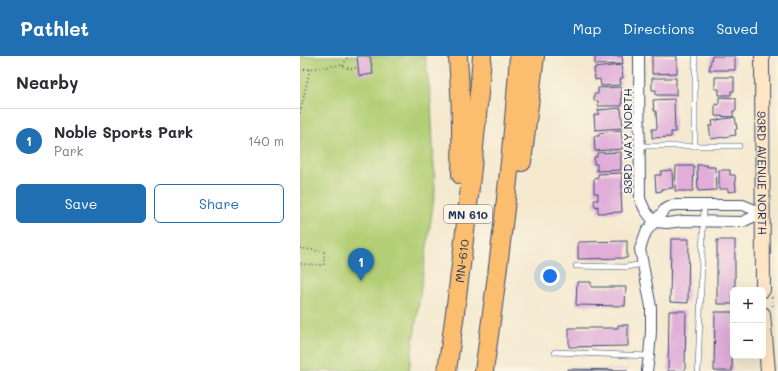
<!DOCTYPE html>
<html lang="en">
<head>
<meta charset="utf-8">
<style>
	:root { --surface:#fff; --page:#f7f7f7; --text:#2b2b33; --muted:#7c7c81; --line:#e1e1e2; --accent:#1f6fb2 }
	body { margin:0; font-family:Mali,sans-serif; background:var(--page); color:var(--text) }
	.controls { position:absolute; right:12px; bottom:12px; display:grid; overflow:hidden; border-radius:6px; box-shadow:0 4px 16px #0002 }
	.controls button { width:36px; height:36px; display:grid; place-items:center; padding:0; border:0; border-bottom:1px solid var(--line); background:var(--surface); color:var(--text); font:20px sans-serif }
	.you { position:absolute; left:250px; top:220px; width:14px; height:14px; margin:-10px; border:3px solid #fff; border-radius:50%; background:#1a73e8; box-shadow:0 0 0 6px #1a73e833 }
	.badge { display:grid; place-items:center; width:26px; height:26px; border-radius:50%; background:var(--accent); color:#fff; font-size:13px; font-weight:700 }
	.pin { position:absolute; translate:-50% -33px; filter:drop-shadow(0 1px 2px #0008) }
	.pin::after { content:''; position:absolute; top:21px; width:14px; height:12px; background:inherit; clip-path:polygon(0 0,100% 0,50% 100%) }
	.list { margin:0; padding:0; list-style:none }
	h2 { display:flex; justify-content:space-between; align-items:center; height:52px; margin:0; padding:0 16px; font-size:17px }
	h2 small { font-size:13px; font-weight:400; color:var(--muted) }
	.list li { display:grid; grid-template-columns:26px 1fr auto; gap:12px; align-items:center; box-sizing:border-box; height:64px; padding:0 16px; border-top:1px solid var(--line) }
	.list b { display:block; font-size:15px; white-space:nowrap }
	.list p { margin:0; font-size:13px; white-space:nowrap; color:var(--muted) }
	.list em { font-size:13px; font-style:normal; color:var(--muted) }
	.actions { display:flex; gap:8px; padding:12px 16px }
	.actions a { flex:1; padding:9px 0; border:1px solid var(--accent); border-radius:6px; text-align:center; font-size:14px; color:var(--accent) }
	.actions .main { background:var(--accent); color:#fff }
	.map { position:relative; flex:none; width:478px; height:315px; overflow:hidden }
	header { display:flex; align-items:center; gap:24px; box-sizing:border-box; height:56px; padding:0 20px; background:var(--accent); color:#fff }
	header strong { font-size:19px }
	nav { display:flex; gap:22px; margin-inline-start:auto; font-size:14px }
	main { display:flex }
	aside { flex:1; background:var(--surface) }
	.map>svg:first-child { display:block }
	.green { fill:#b3cf76; stroke:#677f6a }
	.building { fill:#e0aed9 }
	.lines { fill:none; stroke-linecap:round; stroke-linejoin:round }
	.lane-casing { stroke:#3c4b6f; stroke-width:6 }
	.street-casing { stroke:#3c4b6f; stroke-width:12 }
	.secondary-casing { stroke:#3c4b6f; stroke-width:16 }
	.highway-casing { stroke:#3c4b6f; stroke-width:20 }
	.path { stroke:#3c4b6f; stroke-width:1.5; stroke-dasharray:1 3; stroke-linecap:butt }
	.lane { stroke:#fff; stroke-width:5 }
	.street { stroke:#fff; stroke-width:10 }
	.secondary { stroke:#fde5c5; stroke-width:14 }
	.highway { stroke:#fbbe6e; stroke-width:18 }
	.labels { text-anchor:middle; dominant-baseline:central; stroke-width:4; stroke-linejoin:round; paint-order:stroke }
	.shield { fill:#fcf5e5; stroke:#5e6a86; stroke-width:1 }
	.shield-label { font-size:11px; font-weight:bold; fill:#1b2f5e }
	.street-label { font-size:12px; fill:#1b2f5e; stroke:#fcf5e5 }
</style>
</head>
<body>
<header>
<strong>Pathlet</strong>
<nav><a>Map</a><a>Directions</a><a>Saved</a></nav>
</header>
<main>
<aside>
<h2>Nearby<small></small></h2>
<ul class="list">
<li><span class="badge">1</span><div><b>Noble Sports Park</b><p>Park</p></div><em>140 m</em></li>
</ul>
<div class="actions"><a class="main">Save</a><a>Share</a></div>
</aside>
<div class="map">
<svg width="478" height="315" viewBox="0 0 478 315">
	<rect width="100%" height="100%" fill="#fcf5e5"/>
	<filter id="ink" filterUnits="userSpaceOnUse"><feTurbulence type="fractalNoise" baseFrequency=".025" numOctaves="2"/><feDisplacementMap in="SourceGraphic" scale="8" xChannelSelector="R" yChannelSelector="G"/><feConvolveMatrix kernelMatrix="1 2 1 2 8 2 1 2 1" color-interpolation-filters="sRGB"/></filter>
	<filter id="wash" filterUnits="userSpaceOnUse"><feTurbulence type="fractalNoise" baseFrequency=".012" numOctaves="4" result="noise"/><feDisplacementMap in="SourceGraphic" scale="16" xChannelSelector="R" yChannelSelector="G"/><feGaussianBlur stdDeviation="0.9" result="paint"/><feColorMatrix in="noise" values="0 0 0 0 0 0 0 0 0 0 0 0 0 0 0 0 0 1.4 0 .05"/><feComposite in="paint" operator="in"/></filter>
	<g filter="url(#wash)">
		<rect width="100%" height="100%" fill="#f4e9cf"/>
		<path class="green" d="M0,0H125L131,46L135,135L109,315H0Z"/>
		<g id="blocks">
			<g class="building">
				<path d="M57,0H70L73,18L59,20Z"/>
				<path d="M295,0H322L323,8L295,9Z"/>
				<path d="M352,0H377V17L352,18Z"/>
				<path d="M412,0H435V14H409Z"/>
				<path d="M321,9L323,22L320,23L321,29L301,30L300,23L295,24L294,12Z"/>
				<path d="M415,21H434V35H431V39H419V33H415Z"/>
				<path d="M352,22H376V39H356V34H352Z"/>
				<path d="M321,31L322,50H298V45H294V38H298V32Z"/>
				<path d="M419,41L436,42V55H433V61L415,60V48L419,49Z"/>
				<path d="M374,43L375,76H371V81L352,82V73H357L356,55H354L353,44Z"/>
				<path d="M321,52L323,72L295,74L294,59L299,58L298,54Z"/>
				<path d="M435,61L437,73L435,74L436,79L411,83L409,70H413L412,65Z"/>
				<path d="M321,74L323,93L295,95L294,80H299V77Z"/>
				<path d="M321,96V114L297,115V108H294V101H297V97Z"/>
				<path d="M397,109H407V111H415L416,134L398,135Z"/>
				<path d="M376,110H394L393,135H375Z"/>
				<path d="M372,114L373,132L362,133V135L356,136L355,119H361V115Z"/>
				<path d="M419,114H430V119H435L436,135L428,136V133H419Z"/>
				<path d="M322,117V137H321L322,156L298,157V150L295,151L294,144H298V137H294V123L298,122V118Z"/>
				<path d="M371,183H389L388,247L370,246Z"/>
				<path d="M417,184H435V234H433V248H417Z"/>
				<path d="M327,185V202L278,203V186Z"/>
				<path d="M277,226H291V231H326L325,250L276,249Z"/>
				<path d="M369,255H386L385,315H368Z"/>
				<path d="M415,256H433L432,315H414Z"/>
				<path d="M318,269H328V290L269,291V272H318Z"/>
				<path d="M268,313L327,314V315H268Z"/>
			</g>
		</g>
	</g>
	<g filter="url(#ink)">
		<use href="#blocks" fill-opacity="0" stroke="#3c4b6f" stroke-width="1"/>
		<g class="lines">
			<g class="lane-casing">
				<g id="lane">
					<path d="M339,90H439"/>
					<path d="M395,90V0"/>
					<path d="M276,210L326,211L343,208"/>
					<path d="M255,296L349,300"/>
					<path d="M398,315L404,148"/>
				</g>
			</g>
			<g class="street-casing">
				<g id="street">
					<path d="M339,0L340,143L345,154L354,166"/>
					<path d="M354,166L367,167L384,165L442,166L462,157"/>
					<path d="M347,315L349,300L351,276V251L340,193L346,176L365,153L374,149H443L462,157"/>
				</g>
			</g>
			<g class="secondary-casing">
				<g id="secondary">
					<path id="s1" d="M462,0L463,234"/>
					<path d="M463,258L468,315"/>
				</g>
			</g>
			<g class="highway-casing">
				<g id="highway">
					<path d="M158,0C161,40 162,79 161,119"/>
					<path d="M222,106L235,0"/>
					<path id="s2" d="M147,315C162,210 174,105 182,0"/>
					<path d="M184,315C199,210 212,105 219,0"/>
				</g>
			</g>
			<g class="path">
				<path d="M43,10L48,0"/>
				<path d="M0,14L40,9L50,13L58,11"/>
				<path d="M0,57L10,13"/>
				<path d="M0,192L24,196V209L0,208"/>
				<path d="M472,241L473,253"/>
			</g>
			<use href="#lane" class="lane"/>
			<use href="#street" class="street"/>
			<use href="#secondary" class="secondary"/>
			<use href="#highway" class="highway"/>
		</g>
	</g>
	<g class="labels">
		<rect class="shield" x="144" y="149" width="48" height="18" rx="3"/>
		<g class="shield-label">
			<text x="168" y="158">MN 610</text>
		</g>
		<g class="street-label">
			<text transform="translate(327 85) rotate(-90)">93RD WAY NORTH</text>
			<text stroke="none"><textPath href="#s1" startOffset="117">93RD AVENUE NORTH</textPath></text>
			<text stroke="none"><textPath href="#s2" startOffset="111">MN-610</textPath></text>
		</g>
	</g>
</svg>
<div class="controls">
<button>+</button>
<button>−</button>
</div>
<div class="you"></div>
<div class="pin badge" style="left:61px;top:225px">1</div>
</div>
</main>
</body>
</html>
